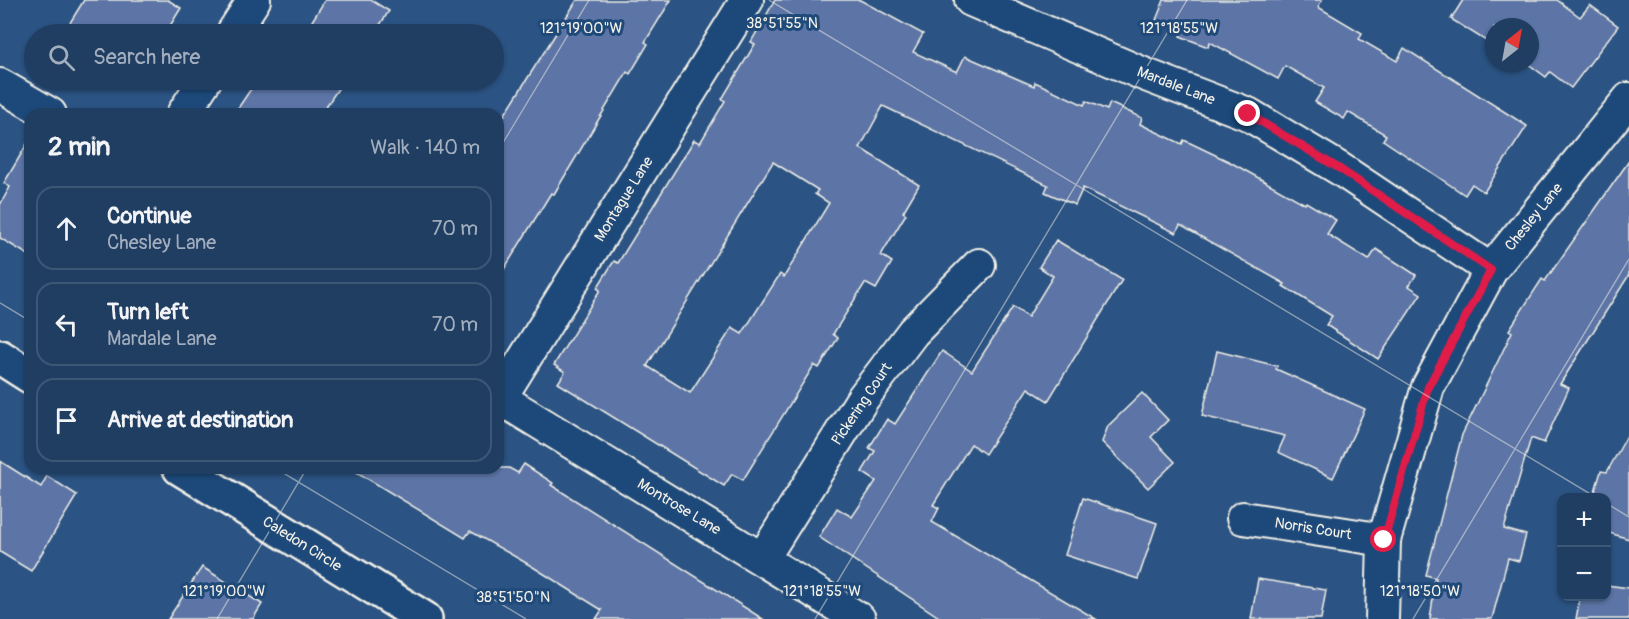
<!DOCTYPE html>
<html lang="en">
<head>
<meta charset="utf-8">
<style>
	:root { --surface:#203e62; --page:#284568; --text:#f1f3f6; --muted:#a2aebe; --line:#3d5777 }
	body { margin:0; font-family:Pangolin,sans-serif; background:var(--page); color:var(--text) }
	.controls { position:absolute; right:18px; bottom:18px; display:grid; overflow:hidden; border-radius:12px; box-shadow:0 2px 4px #0004 }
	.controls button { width:54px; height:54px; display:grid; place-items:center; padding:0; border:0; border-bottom:2px solid var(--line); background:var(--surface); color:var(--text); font:30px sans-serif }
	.compass { position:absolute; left:1485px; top:18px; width:54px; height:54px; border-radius:50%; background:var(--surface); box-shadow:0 2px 4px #0004; rotate:31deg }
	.stop { position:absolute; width:18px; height:18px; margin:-14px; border:4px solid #e11d48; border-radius:50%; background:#fff }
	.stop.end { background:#e11d48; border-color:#fff; box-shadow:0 2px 6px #0008 }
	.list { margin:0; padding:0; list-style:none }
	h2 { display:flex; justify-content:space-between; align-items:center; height:78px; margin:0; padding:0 24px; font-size:26px }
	h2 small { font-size:20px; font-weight:400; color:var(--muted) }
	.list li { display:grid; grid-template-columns:39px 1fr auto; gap:18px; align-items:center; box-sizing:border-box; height:84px; margin:0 12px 12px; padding:0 12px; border:2px solid var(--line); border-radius:18px }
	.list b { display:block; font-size:22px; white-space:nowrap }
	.list p { margin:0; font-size:20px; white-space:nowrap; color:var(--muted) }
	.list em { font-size:20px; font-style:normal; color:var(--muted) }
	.icon { flex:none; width:33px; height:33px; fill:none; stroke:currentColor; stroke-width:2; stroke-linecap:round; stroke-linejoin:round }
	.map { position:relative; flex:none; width:1629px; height:619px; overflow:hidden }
	.search { position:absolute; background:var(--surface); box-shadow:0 2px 4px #0004; left:24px; top:24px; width:480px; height:66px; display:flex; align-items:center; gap:15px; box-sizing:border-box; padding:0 21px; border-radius:33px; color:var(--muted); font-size:22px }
	.panel { position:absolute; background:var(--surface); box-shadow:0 2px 4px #0004; left:24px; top:108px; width:480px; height:366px; border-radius:18px }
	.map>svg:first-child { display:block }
	.building { fill:#5c75a6; stroke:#f4f1e8; stroke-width:1.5; fill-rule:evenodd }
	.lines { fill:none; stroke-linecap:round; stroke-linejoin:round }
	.minor-casing { stroke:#f4f1e8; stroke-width:36 }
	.tertiary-casing { stroke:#f4f1e8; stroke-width:38 }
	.minor { stroke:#1f4a7a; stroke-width:32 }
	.tertiary { stroke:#1f4a7a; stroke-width:33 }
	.route { stroke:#e11d48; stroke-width:8 }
	.ticks { fill:none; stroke:#f4f1e8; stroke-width:1.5; stroke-opacity:0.45 }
	.labels { text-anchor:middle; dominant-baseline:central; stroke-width:6; stroke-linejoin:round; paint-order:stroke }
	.street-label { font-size:15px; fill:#f4f1e8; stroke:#1f4a7a }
	.ticks-label { font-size:15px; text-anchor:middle; fill:#f4f1e8; stroke:#1f4a7a; stroke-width:6; stroke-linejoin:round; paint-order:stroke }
</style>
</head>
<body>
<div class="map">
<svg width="1629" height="619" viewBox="0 0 1629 619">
	<rect width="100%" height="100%" fill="#2b5383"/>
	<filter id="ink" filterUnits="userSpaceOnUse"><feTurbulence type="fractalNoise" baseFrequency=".0167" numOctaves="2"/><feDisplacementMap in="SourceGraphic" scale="12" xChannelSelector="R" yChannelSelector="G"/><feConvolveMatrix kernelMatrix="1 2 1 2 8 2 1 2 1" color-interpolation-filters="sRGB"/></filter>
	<g filter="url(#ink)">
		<g class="building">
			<path d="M84,0H168L181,8L165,34H63Z"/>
			<path d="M325,0H371L389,11L374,34H304Z"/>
			<path d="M577,0H671L645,42L648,44L630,74L627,72L554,194L551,193L498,279V125Z"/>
			<path d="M775,0H860L923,34L913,52L957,72L965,56L1034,86L1035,82L1084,105L1086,101L1107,110L1110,103L1142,118L1140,124L1182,144L1184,140L1230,162L1305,204L1306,202L1336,220L1327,234L1369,260L1376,249L1416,275L1409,286L1421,294L1378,359L1326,325L1332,316L1283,286L1285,284L1180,225L1176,233L1083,188L1075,205L1045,192L1048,185L883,106L860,148L919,185L903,212L906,214L881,255L892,262L876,289L865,283L833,334L838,338L819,368L814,365L743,480L732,474L724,486L558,383L565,372L554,365L600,290L597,288L614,261L618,263L694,140L700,143L725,101L722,99L755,44L751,42ZM773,162L818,190L815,194L829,203L784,277L780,274L742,334L732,328L690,393L647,366Z"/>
			<path d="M1164,0H1322L1318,7L1362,33L1359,39L1397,61L1404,48L1527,126L1484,192L1472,184L1465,195L1383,140L1386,135L1348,112L1344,119L1315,102L1324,88L1285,66L1278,79L1210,42L1208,47L1180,36L1182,31L1156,20Z"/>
			<path d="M1463,0H1557L1580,17L1590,5L1618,26L1571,88L1550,72L1546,77L1527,63H1530V27H1494V46L1451,19Z"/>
			<path d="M257,80H344L321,114H234Z"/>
			<path d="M30,139V256L0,238V205L10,187L4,183Z"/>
			<path d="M1629,161V275L1560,384L1569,388L1544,443L1531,438L1504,529L1526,535L1519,561L1508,558L1492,619H1430L1436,578L1426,575L1462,435L1512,332L1509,330L1542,279L1545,281Z"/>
			<path d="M1056,240L1122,280L1048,401L1028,388L985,454L971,444L933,505L939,508L932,522L1096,619H942L819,537L837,508L852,517L876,481L862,472L875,451L869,448L887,419L895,424L942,351L972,371L1013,307L1028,317L1053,276L1039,267Z"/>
			<path d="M1217,351L1277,366L1276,369L1365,409L1333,478L1278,452L1285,436L1202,416Z"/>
			<path d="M1142,393L1168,420L1151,437L1175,462L1148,488L1102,442L1108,426Z"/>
			<path d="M1629,432V539L1606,532V498H1593L1601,471L1607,472Z"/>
			<path d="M0,461L41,487L47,476L77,495L31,571L0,552Z"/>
			<path d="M524,464L553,483L551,485L763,619H596L602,610L533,567L470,531L465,538L350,468H509L518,473Z"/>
			<path d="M1083,498L1157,523L1138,579L1065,555Z"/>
			<path d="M202,567L262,604L253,619H168Z"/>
			<path d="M1258,579L1326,590L1321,619H1251Z"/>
			<path d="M1606,585L1629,588V619H1576L1580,597H1606Z"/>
		</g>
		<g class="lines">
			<g class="minor-casing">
				<g id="minor">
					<path d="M971,0L1146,75L1248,114L1340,169L1491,270"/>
					<path d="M232,34L254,0"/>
					<path d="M0,85L50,114"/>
					<path d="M183,114L205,80"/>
					<path d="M498,397L859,619"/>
					<path d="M500,398L747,0"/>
					<path d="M1243,518L1384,540"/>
					<path d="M763,558L863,398L913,332L979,265"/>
					<path d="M1382,619L1384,540L1428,387L1491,270L1629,99"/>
				</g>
			</g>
			<g class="tertiary-casing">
				<g id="tertiary">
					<path d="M0,357L30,376"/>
					<path d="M180,468L425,619"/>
				</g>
			</g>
			<use href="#minor" class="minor"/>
			<use href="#tertiary" class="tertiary"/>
		</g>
	</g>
	<g class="lines" filter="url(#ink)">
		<path class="route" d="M1248,114L1340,169L1491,270L1428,387L1384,540"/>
	</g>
	<path class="ticks" d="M769,0L1597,498M498,151L589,0M0,303L30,321M275,468L526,619M1606,503L1629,517M217,619L307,468M815,619L1187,0M1413,619L1629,259"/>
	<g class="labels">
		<g class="street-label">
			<text transform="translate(1176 86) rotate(21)">Mardale Lane</text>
			<text transform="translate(624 199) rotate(-58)">Montague Lane</text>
			<text transform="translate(1534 217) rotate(-51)">Chesley Lane</text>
			<text transform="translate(862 404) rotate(-56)">Pickering Court</text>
			<text transform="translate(679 507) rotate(31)">Montrose Lane</text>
			<text transform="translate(1313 529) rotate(9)">Norris Court</text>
			<text transform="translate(302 544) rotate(32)">Caledon Circle</text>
		</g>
	</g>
	<g class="ticks-label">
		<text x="782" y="28">38°51'55"N</text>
		<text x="581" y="33">121°19'00"W</text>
		<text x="1179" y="33">121°18'55"W</text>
		<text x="224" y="596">121°19'00"W</text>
		<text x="822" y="596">121°18'55"W</text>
		<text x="1420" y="596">121°18'50"W</text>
		<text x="513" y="602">38°51'50"N</text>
	</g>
</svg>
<div class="controls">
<button>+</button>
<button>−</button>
</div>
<svg class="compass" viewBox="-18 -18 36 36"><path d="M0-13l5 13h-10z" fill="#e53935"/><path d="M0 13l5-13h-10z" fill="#a2aebe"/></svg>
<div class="stop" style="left:1384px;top:540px"></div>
<div class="stop end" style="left:1248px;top:114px"></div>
<div class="search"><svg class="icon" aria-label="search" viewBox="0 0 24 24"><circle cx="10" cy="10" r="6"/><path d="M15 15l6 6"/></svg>Search here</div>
<section class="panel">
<h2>2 min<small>Walk · 140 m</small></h2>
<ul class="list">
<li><svg class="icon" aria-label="ahead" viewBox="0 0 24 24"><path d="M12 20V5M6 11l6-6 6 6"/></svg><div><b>Continue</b><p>Chesley Lane</p></div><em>70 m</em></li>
<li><svg class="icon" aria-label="left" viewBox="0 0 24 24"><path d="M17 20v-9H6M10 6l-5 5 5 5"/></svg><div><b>Turn left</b><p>Mardale Lane</p></div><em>70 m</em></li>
<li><svg class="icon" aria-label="arrive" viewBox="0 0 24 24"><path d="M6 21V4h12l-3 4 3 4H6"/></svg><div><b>Arrive at destination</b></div></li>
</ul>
</section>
</div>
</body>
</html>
